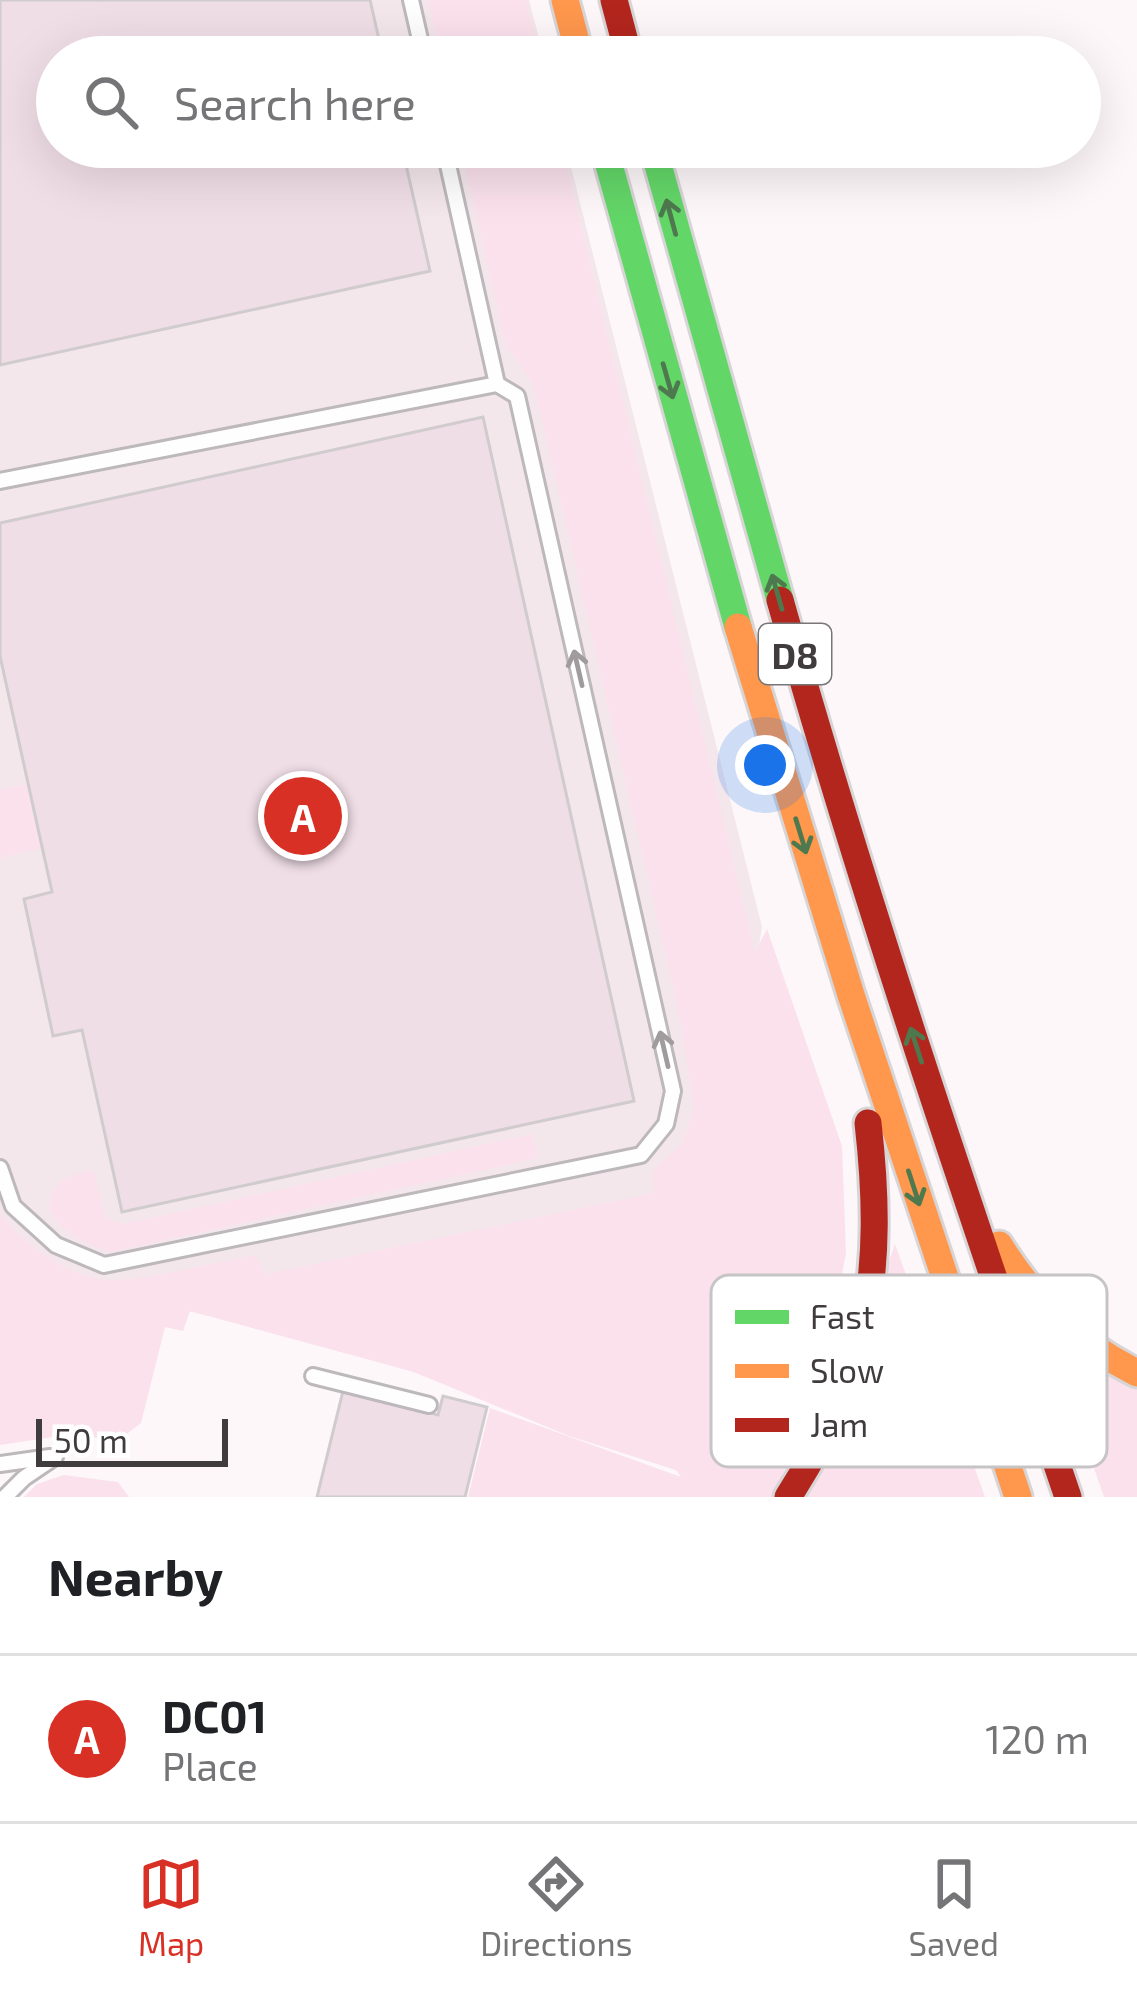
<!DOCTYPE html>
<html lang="en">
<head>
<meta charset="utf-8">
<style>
	:root { --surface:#fff; --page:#f6f6f6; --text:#202124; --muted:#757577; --line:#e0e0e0; --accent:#d93025 }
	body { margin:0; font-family:"Exo 2",sans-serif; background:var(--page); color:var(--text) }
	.scale { position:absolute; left:36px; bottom:30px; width:192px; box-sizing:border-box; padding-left:12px; border:6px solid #403b3d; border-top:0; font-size:33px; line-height:42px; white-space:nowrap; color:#403b3d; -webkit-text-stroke:9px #fff; paint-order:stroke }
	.you { position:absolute; left:765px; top:765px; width:42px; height:42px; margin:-30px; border:9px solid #fff; border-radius:50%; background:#1a73e8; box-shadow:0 0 0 18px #1a73e833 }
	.badge { display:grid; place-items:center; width:78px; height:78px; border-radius:50%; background:var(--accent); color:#fff; font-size:39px; font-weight:700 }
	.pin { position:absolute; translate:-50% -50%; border:6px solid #fff; box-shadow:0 3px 12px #0006 }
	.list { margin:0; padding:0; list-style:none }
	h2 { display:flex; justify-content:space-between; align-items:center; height:156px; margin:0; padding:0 48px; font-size:51px }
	h2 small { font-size:39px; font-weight:400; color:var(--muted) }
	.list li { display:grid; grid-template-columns:78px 1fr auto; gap:36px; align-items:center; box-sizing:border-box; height:168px; padding:0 48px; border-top:3px solid var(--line) }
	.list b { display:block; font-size:45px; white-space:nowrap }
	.list p { margin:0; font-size:39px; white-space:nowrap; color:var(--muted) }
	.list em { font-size:39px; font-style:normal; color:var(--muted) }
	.icon { flex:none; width:66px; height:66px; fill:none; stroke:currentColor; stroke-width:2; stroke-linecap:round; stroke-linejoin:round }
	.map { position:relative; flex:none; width:1137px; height:1497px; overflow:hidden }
	.search { position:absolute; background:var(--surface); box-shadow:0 12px 48px #0002; left:36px; right:36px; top:36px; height:132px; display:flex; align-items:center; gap:30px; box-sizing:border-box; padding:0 42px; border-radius:66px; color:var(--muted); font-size:45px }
	.sheet { height:324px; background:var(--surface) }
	nav { display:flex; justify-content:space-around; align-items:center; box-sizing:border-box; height:168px; border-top:3px solid var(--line); background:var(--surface); font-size:33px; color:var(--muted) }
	nav a { display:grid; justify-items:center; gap:6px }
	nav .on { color:var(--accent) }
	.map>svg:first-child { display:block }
	.built { fill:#f4e7ec }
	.green { fill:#fae1ec }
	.building { fill:#f0dee6; stroke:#d0cbcd; stroke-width:3 }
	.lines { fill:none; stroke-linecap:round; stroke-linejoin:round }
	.lane-casing { stroke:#bdb8bb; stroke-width:20 }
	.fast-casing { stroke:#d8d5d7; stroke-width:33 }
	.slow-casing { stroke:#d8d5d7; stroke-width:33 }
	.jam-casing { stroke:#d8d5d7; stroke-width:33 }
	.lane { stroke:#fffefe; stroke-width:14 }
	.fast { stroke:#63d668; stroke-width:27 }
	.slow { stroke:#ff974d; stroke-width:27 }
	.jam { stroke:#b3261e; stroke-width:27 }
	.oneway { stroke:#4e794e }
	.oneway2 { stroke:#a09c9e }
	.labels { text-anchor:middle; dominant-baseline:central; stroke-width:10; stroke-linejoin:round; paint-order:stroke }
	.shield { fill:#fff; stroke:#797677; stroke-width:3 }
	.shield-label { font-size:36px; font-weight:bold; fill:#403b3d }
	.key { fill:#fff; stroke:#c6c4c5; stroke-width:3 }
	.key-label { font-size:33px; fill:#403b3d }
</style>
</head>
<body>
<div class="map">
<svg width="1137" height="1497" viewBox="0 0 1137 1497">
	<rect width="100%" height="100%" fill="#fdf7fa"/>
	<path class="built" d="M0,0H529L544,57H57V147H566L762,927L676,1470L570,1435L414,1372L282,1333L0,1267Z"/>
	<g class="green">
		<path d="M428,0H526L540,57H441Z"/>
		<path d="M461,147H562L755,952L767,929L842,1146L846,1253L818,1402L772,1497H468L490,1408L681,1477L676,1470L569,1436L414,1372L190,1311L183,1331L165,1327L141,1423L125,1435L108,1438L59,1436L0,1445V1213C22,1243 69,1278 108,1280C145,1281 215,1262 255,1255L266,1274L654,1193L652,1172L683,1143L694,1107L678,1009L534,386L505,343Z"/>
		<path d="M28,784L42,848L0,858V790Z"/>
		<path d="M532,1134L538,1158L110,1252C83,1243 65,1235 49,1210C51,1180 66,1176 93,1170L106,1218L123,1224Z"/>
		<path d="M895,1244L985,1497H806Z"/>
		<path d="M1045,1328L1137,1386V1497H1104Z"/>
		<path d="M64,1475L118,1482L129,1497H24L37,1484Z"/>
	</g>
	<g class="building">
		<path d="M0,0H370L383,57H57V147H402L430,271L0,365Z"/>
		<path d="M483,417L634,1101L122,1212L82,1030L53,1036L24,899L52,892L0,656V523Z"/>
		<path d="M343,1391L438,1415L443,1396L487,1407L465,1497H317Z"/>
	</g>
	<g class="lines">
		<g class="lane-casing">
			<g id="lane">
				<path d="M411,0L424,57"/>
				<path d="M0,481L497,384L444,147"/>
				<path d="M0,1168L13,1206L56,1245L104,1265L641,1155L666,1124L673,1091L517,396L497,384"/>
				<path d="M313,1376L429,1405"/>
				<path d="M0,1464L50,1457"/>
				<path d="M5,1497L24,1478L55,1457"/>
			</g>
		</g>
		<g class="fast-casing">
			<g id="fast">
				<path d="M604,147L738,627"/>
				<path d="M653,147L780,600"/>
			</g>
		</g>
		<g class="slow-casing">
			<g id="slow">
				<path d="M565,0L580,57"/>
				<path d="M738,627L851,995L1018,1497"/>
				<path d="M999,1245C1034,1301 1077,1343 1137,1373"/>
			</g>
		</g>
		<g class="jam-casing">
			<g id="jam">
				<path d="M614,0L629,57"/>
				<path d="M780,600C865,902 967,1200 1068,1497"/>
				<path d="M788,1497C870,1370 885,1272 868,1123"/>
			</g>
		</g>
		<use href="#lane" class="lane"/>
		<use href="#fast" class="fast"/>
		<use href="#slow" class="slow"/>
		<use href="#jam" class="jam"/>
	</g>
	<defs><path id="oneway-shaft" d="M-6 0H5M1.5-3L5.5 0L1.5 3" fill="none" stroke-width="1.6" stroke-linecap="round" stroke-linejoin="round" transform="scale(3)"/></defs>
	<g class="oneway">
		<use href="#oneway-shaft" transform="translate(671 217) rotate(-105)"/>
		<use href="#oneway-shaft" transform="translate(668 381) rotate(74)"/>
		<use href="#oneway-shaft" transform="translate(777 592) rotate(-106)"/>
		<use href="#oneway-shaft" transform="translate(801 836) rotate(73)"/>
		<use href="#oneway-shaft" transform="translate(916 1045) rotate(-108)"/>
		<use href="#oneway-shaft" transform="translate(914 1188) rotate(72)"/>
	</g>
	<g class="oneway2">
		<use href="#oneway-shaft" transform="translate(578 668) rotate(-103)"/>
		<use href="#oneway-shaft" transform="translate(664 1049) rotate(-103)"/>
	</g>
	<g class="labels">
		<rect class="shield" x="759" y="624" width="72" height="60" rx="9"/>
		<g class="shield-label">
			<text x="795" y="654">D8</text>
		</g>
	</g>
	<rect x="711" y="1275" width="396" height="192" rx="18" class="key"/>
	<rect x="735" y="1310" width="54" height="14" fill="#63d668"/>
	<rect x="735" y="1364" width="54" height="14" fill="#ff974d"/>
	<rect x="735" y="1418" width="54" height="14" fill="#b3261e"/>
	<g class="key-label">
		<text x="810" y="1329">Fast</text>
		<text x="810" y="1383">Slow</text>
		<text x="810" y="1437">Jam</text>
	</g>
</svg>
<div class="scale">50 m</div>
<div class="you"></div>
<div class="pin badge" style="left:303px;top:816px">A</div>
<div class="search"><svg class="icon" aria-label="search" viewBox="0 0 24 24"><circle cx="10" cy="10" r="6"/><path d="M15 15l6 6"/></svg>Search here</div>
</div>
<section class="sheet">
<h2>Nearby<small></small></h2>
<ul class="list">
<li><span class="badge">A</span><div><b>DC01</b><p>Place</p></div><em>120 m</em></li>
</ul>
</section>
<nav>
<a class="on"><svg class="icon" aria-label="map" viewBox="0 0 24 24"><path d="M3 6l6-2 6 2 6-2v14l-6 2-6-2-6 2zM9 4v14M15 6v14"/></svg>Map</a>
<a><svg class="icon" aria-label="directions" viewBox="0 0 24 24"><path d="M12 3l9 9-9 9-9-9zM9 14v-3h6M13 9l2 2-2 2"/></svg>Directions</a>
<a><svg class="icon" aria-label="saved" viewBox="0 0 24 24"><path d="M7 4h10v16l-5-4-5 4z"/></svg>Saved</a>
</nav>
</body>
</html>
